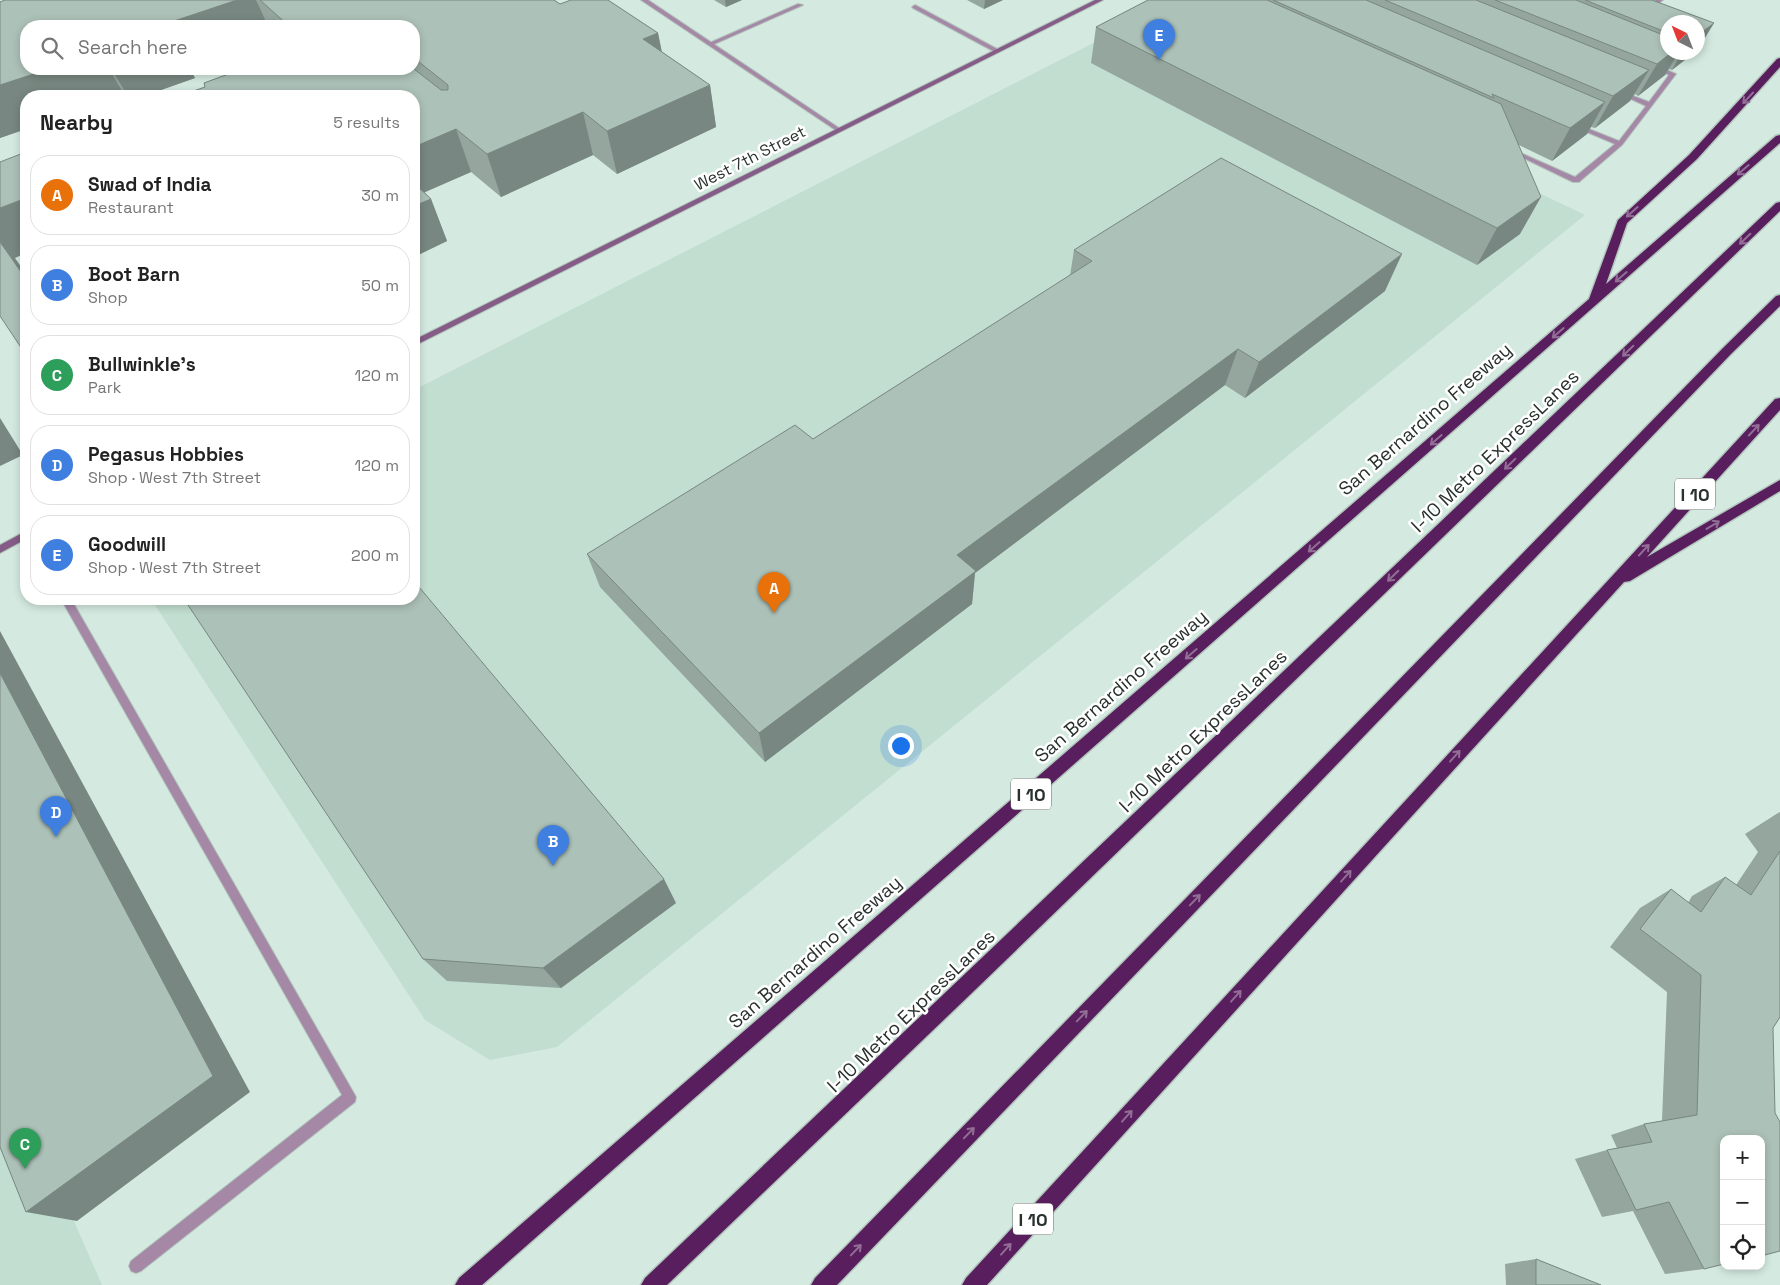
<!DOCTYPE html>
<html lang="en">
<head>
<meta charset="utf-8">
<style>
	:root { --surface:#fff; --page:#f6f6f6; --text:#222; --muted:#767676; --line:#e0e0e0; --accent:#b251b9 }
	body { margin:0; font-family:"Space Grotesk",sans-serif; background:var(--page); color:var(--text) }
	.controls { position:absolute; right:15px; bottom:15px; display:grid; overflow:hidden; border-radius:10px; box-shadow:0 2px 8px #0003 }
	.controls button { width:45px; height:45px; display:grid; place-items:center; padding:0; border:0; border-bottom:1px solid var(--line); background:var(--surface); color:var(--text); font:25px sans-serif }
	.compass { position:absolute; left:1660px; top:15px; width:45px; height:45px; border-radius:50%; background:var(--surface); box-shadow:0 2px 8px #0003; rotate:318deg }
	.you { position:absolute; left:900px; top:745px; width:18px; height:18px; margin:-12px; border:4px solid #fff; border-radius:50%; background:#1a73e8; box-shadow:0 0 0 8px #1a73e833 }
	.badge { display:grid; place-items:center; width:32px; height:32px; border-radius:50%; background:var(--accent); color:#fff; font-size:16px; font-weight:700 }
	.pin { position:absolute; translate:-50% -41px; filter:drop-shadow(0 1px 2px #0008) }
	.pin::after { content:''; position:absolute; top:26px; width:18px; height:15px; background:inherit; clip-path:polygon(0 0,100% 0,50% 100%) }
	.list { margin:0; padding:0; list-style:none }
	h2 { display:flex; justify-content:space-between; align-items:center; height:65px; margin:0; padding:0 20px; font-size:21px }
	h2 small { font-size:16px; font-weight:400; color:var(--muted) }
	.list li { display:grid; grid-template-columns:32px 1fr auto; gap:15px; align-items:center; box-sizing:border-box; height:80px; margin:0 10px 10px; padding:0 10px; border:1px solid var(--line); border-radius:20px }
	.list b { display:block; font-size:19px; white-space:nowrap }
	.list p { margin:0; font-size:16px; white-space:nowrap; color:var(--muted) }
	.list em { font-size:16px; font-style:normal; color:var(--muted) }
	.icon { flex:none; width:28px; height:28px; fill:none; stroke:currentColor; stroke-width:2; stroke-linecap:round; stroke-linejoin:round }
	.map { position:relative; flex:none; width:1780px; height:1285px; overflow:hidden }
	.search { position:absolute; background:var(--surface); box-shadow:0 2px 8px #0003; left:20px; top:20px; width:400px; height:55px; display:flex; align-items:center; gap:12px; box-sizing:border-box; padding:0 18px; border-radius:20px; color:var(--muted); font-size:19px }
	.panel { position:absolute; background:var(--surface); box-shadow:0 2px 8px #0003; left:20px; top:90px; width:400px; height:515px; border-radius:20px }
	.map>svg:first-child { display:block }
	.built { fill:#c1ded0 }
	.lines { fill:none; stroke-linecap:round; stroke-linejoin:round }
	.service-casing { stroke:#b2c5bc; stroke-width:2 }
	.minor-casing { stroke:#b2c5bc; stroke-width:2 }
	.secondary-casing { stroke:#b2c5bc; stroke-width:2 }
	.motorway-casing { stroke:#b2c5bc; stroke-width:3 }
	.service { fill:#a588a6; fill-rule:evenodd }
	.minor { fill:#a588a6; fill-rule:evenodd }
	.secondary { fill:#855c87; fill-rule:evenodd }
	.motorway { fill:#581e5d; fill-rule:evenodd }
	.wall { fill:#94a69e }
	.shaded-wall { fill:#788781 }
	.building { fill:#acc1b8; stroke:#788781 }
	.oneway { stroke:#926d96 }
	.labels { text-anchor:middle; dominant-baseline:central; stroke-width:5; stroke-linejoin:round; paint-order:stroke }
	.far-street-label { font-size:16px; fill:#28312d; stroke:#fff }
	.shield { fill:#fff; stroke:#686f6c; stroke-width:1 }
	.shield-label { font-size:18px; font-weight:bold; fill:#28312d }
	.street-label { font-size:19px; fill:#28312d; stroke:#fff }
</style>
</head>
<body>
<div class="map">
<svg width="1780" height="1285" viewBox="0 0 1780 1285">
	<rect width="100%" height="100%" fill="#d4eae0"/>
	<g class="built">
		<path d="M1158,10L1585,215L557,1047L490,1060L425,1020L151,599H414V390Z"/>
		<path d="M0,1053L102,1285H0Z"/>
	</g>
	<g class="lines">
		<g class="service-casing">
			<g id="service">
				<path d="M1621,0H1629L1646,7L1656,0H1663L1647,11Z"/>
				<path d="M798,4L803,5L712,45L707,44Z"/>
				<path d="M915,5L999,50L1000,51L995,52L913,8L912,7Z"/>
				<path d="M1654,66H1658L1676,74L1622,145L1579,182H1573L1509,151L1514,150L1575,177L1615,144L1575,127V125H1579L1619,141L1646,106L1618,93L1623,92L1649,102L1669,75L1654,68Z"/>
				<path d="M61,599H71L356,1097L355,1102L141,1271L136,1273L131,1271L129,1266L131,1261L342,1095Z"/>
			</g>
		</g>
		<g class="minor-casing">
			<path id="minor" d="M641,0H648L842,130L837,131Z"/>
		</g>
		<g class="secondary-casing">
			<g id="secondary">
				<path d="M1095,0H1103L414,346V340Z"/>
				<path d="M26,531V539L0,553V545Z"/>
			</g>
		</g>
		<g class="motorway-casing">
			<g id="motorway">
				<path d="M1780,58V67L1697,159L1627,223L1606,284L1776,136L1780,135V143L482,1285H455L459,1278L1589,299L1618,220L1689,155L1777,59Z"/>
				<path d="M1780,202V211L975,990L667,1285H641L645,1278L1776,203Z"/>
				<path d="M1780,295V306L1731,354L837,1285H811L815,1278L1723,348L1776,296Z"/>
				<path d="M1780,398V410L1647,557L1780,480V491L1630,581L1624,582L987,1285H962L966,1278L1775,399Z"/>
			</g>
		</g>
		<use href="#service" class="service"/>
		<use href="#minor" class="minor"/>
		<use href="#secondary" class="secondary"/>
		<use href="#motorway" class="motorway"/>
	</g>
	<g class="wall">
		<path d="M5,0H554L560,4L571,0H608L658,33L662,52L710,85L716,127L617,174L593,155L501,197L471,172L424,192L431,199L447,241L414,257V96H179L205,87L204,83L242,69H414V26H26V69H190L195,78L144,96H126L124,94L117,96H26V129L0,138V2Z"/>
		<path d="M714,0H742L726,7Z"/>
		<path d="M967,0H1003L984,9Z"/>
		<path d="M1148,0H1652L1714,23L1698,49V22H1668V52H1695L1672,70L1669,69L1665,75L1638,96L1635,94L1630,101L1595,128L1591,127L1587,134L1552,161L1519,145L1520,234L1477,265L1091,63L1096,27Z"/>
		<path d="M1074,250L1385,291L1245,398L1225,385L975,573L972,604L765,762L600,587L587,554L813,439L1070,276Z"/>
		<path d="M1780,812V1017L1773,1028L1704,1269L1665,1274L1633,1211L1602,1217L1575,1159L1607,1150L1617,1148L1611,1135L1644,1124L1662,1121L1667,992L1610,947L1640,908L1671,889L1688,903L1692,896L1725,877L1736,885L1758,852L1745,834L1778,813Z"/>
		<path d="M676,903L561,988L447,981L423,959Z"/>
		<path d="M1536,1259L1601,1285H1506L1505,1264Z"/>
	</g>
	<g class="shaded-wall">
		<path d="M237,0H256L268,26H163L162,25Z"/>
		<path d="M725,0H742L726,7Z"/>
		<path d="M985,0H1003L984,9Z"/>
		<path d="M1714,23L1698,49V35Z"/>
		<path d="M658,33L666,75L643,39Z"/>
		<path d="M1672,52H1679L1665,75L1638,96L1657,64Z"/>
		<path d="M1682,52H1695L1672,70Z"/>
		<path d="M49,69H109L124,94L117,96H26V129L0,138V85Z"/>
		<path d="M111,69H190L195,78L144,96H128Z"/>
		<path d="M1649,70L1630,101L1595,128L1613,96Z"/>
		<path d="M710,85L716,127L617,174L607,131Z"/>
		<path d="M1605,102L1587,134L1552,161L1570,128Z"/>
		<path d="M583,112L593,155L501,197L487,154Z"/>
		<path d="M456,129L471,172L414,197V147Z"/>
		<path d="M1541,197L1520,234L1477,265L1497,228Z"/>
		<path d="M26,198V253L15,258L26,274V279L0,242V208Z"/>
		<path d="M431,199L447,241L414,257V206Z"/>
		<path d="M1402,254L1385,291L1245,398L1259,362Z"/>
		<path d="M1238,349L1225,385L975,573L972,604L765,762L759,733L957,555Z"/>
		<path d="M0,418L23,455L0,466Z"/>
		<path d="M0,631L250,1092L77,1221L26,1212L0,673Z"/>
		<path d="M664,879L676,903L561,988L543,968Z"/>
	</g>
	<g class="building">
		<path d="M5,0H237L162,25L163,26H26V69H49L0,85V2Z"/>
		<path d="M260,0H554L560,4L571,0H608L658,33L643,39L710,85L607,131L583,112L487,154L456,129L414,147V96H179L205,87L204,83L242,69H414L441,90H448V85L414,58V26H289Z"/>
		<path d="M1148,0H1267L1501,104L1541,197L1497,228L1096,27Z"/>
		<path d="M1273,0H1366L1605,102L1570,128L1492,94L1494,98Z"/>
		<path d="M1385,0H1476L1649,70L1613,96Z"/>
		<path d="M1495,0H1576L1668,37V52H1672L1657,64Z"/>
		<path d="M1585,0H1652L1714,23L1698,35V22H1668V33Z"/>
		<path d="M26,152V198L0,208V162Z"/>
		<path d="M1221,158L1402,254L1259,362L1238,349L957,555L976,571L759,733L587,554L795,425L813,439L1092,261L1074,250Z"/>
		<path d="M414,183L431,199L414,206Z"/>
		<path d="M0,242L26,279V355L0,316Z"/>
		<path d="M414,581L664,879L543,968L423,959L184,599H414Z"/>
		<path d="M0,673L213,1076L26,1212L0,1147Z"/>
		<path d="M1780,851V1017L1773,1028L1775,1113L1780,1122V1251L1761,1256V1139H1724V1264L1704,1269L1669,1202L1636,1210L1607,1150L1652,1142L1644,1124L1697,1115L1701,975L1640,929L1671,889L1701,912L1725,877L1751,895Z"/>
		<path d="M1536,1259L1601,1285H1536Z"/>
	</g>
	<defs><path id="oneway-shaft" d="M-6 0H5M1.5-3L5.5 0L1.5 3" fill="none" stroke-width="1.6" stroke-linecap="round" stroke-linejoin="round" transform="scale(1.25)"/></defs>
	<g class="oneway">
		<use href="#oneway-shaft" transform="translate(1748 98) rotate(133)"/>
		<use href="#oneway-shaft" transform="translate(1743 170) rotate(139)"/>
		<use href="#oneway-shaft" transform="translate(1632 212) rotate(138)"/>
		<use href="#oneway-shaft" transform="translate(1745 239) rotate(136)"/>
		<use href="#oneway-shaft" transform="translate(1621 277) rotate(139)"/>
		<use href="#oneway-shaft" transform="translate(1558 333) rotate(139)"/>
		<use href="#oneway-shaft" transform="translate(1628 351) rotate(136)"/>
		<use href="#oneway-shaft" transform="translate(1754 430) rotate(-47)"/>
		<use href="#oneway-shaft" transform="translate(1436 440) rotate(139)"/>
		<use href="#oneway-shaft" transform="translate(1510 464) rotate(136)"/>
		<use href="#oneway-shaft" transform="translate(1713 525) rotate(-31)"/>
		<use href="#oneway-shaft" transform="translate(1314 547) rotate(139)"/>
		<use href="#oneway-shaft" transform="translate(1644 550) rotate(-47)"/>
		<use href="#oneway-shaft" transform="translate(1393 576) rotate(136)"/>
		<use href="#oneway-shaft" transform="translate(1191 654) rotate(139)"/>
		<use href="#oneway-shaft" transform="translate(1455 756) rotate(-48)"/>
		<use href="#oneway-shaft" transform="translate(1346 876) rotate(-48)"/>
		<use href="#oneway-shaft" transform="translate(1195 900) rotate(-46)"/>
		<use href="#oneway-shaft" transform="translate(1236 996) rotate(-48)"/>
		<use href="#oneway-shaft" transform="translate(1082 1016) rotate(-46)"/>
		<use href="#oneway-shaft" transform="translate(1127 1116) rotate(-48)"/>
		<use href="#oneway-shaft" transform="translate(969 1133) rotate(-46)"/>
		<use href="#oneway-shaft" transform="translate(1006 1249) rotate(-48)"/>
		<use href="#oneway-shaft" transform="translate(856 1250) rotate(-46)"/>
	</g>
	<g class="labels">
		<g class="far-street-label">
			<text transform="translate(750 158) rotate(-27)">West 7th Street</text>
		</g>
		<g class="shield">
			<rect x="1675" y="478.5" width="40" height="31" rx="4"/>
			<rect x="1011" y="778.5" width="40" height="31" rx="4"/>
			<rect x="1013" y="1203.5" width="40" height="31" rx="4"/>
		</g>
		<g class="shield-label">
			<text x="1695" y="494">I 10</text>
			<text x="1031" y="794">I 10</text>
			<text x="1033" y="1219">I 10</text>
		</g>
		<g class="street-label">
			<text transform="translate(1425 419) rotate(-41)">San Bernardino Freeway</text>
			<text transform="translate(1495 451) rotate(-44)">I-10 Metro ExpressLanes</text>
			<text transform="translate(1121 686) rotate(-41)">San Bernardino Freeway</text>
			<text transform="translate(1203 731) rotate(-44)">I-10 Metro ExpressLanes</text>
			<text transform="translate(815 952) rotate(-41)">San Bernardino Freeway</text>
			<text transform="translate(911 1011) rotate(-44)">I-10 Metro ExpressLanes</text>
		</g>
	</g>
</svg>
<div class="controls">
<button>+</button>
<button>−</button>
<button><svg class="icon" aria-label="locate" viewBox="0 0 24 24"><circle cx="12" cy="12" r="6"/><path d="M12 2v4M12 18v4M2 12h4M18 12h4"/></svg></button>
</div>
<svg class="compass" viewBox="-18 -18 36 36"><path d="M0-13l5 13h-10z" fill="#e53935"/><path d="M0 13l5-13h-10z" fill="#767676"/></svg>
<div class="you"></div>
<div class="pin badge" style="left:774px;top:613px;background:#e8710a">A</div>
<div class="pin badge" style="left:553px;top:866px;background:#3f7fe0">B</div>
<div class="pin badge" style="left:25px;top:1169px;background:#2e9e5b">C</div>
<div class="pin badge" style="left:56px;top:837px;background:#3f7fe0">D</div>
<div class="pin badge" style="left:1159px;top:60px;background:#3f7fe0">E</div>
<div class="search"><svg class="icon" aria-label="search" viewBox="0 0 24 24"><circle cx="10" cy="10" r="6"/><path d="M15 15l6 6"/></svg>Search here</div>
<section class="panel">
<h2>Nearby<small>5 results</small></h2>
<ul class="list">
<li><span class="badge" style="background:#e8710a">A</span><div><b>Swad of India</b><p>Restaurant</p></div><em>30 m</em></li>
<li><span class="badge" style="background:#3f7fe0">B</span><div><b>Boot Barn</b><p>Shop</p></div><em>50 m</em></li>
<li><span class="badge" style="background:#2e9e5b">C</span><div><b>Bullwinkle's</b><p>Park</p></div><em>120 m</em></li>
<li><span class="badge" style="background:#3f7fe0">D</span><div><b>Pegasus Hobbies</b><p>Shop · West 7th Street</p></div><em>120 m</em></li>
<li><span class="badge" style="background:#3f7fe0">E</span><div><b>Goodwill</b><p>Shop · West 7th Street</p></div><em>200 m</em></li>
</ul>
</section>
</div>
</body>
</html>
